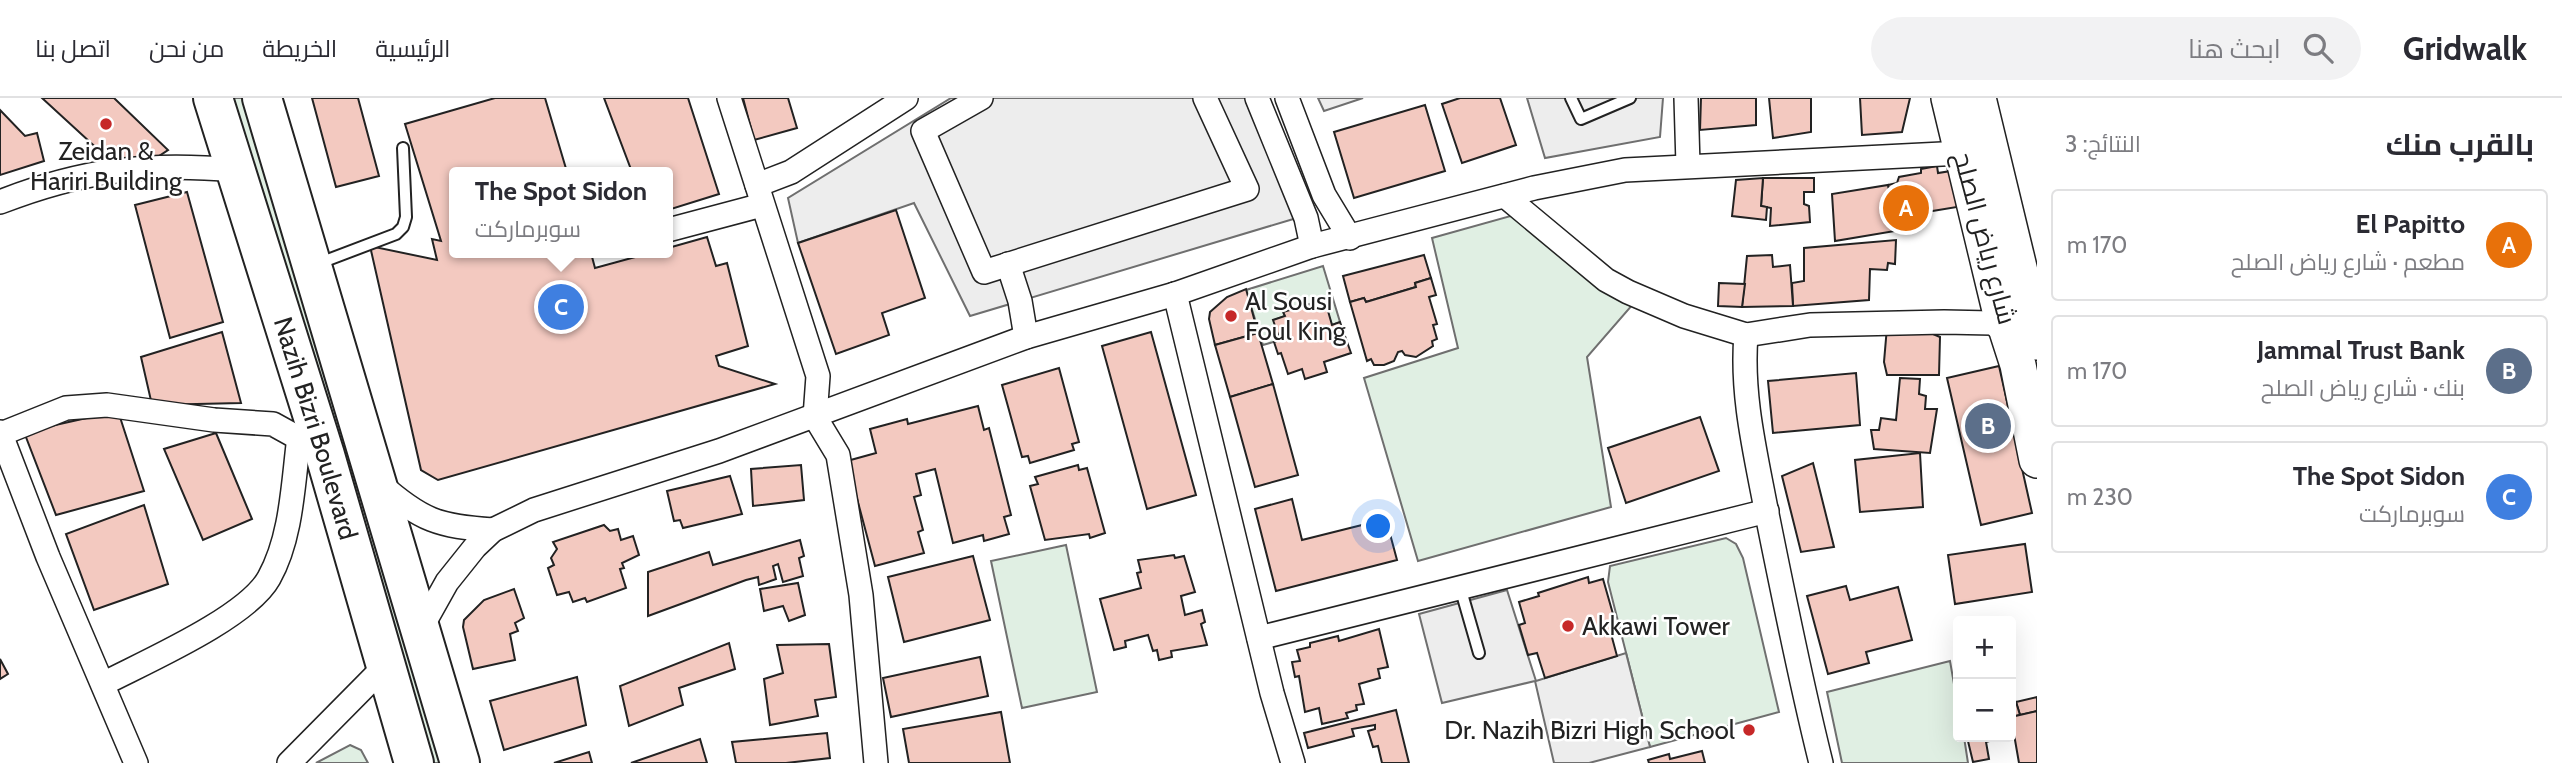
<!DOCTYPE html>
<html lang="ar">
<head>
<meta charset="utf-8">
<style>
	:root { --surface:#fff; --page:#f2f2f3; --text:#2b2b33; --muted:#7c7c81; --line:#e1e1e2; --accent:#0f766e }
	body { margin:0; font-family:Cabin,Cairo,sans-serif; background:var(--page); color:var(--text); direction:rtl }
	.controls { position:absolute; right:21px; bottom:21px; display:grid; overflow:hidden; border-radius:7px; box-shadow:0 7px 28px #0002 }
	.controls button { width:63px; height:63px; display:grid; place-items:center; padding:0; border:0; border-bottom:2px solid var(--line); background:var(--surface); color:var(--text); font:35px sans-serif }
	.you { position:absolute; left:1379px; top:429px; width:24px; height:24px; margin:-18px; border:5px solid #fff; border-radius:50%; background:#1a73e8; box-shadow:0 0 0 10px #1a73e833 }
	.badge { display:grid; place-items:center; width:46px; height:46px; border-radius:50%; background:var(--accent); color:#fff; font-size:23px; font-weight:700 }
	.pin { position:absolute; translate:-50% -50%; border:4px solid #fff; box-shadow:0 2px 7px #0006 }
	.popup { position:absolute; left:449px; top:69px; width:224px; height:91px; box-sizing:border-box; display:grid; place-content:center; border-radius:7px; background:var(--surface); filter:drop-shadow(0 2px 5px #0005); font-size:23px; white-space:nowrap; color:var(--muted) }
	.popup b { font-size:26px; color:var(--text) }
	.popup::after { content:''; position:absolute; left:50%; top:100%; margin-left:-14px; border:14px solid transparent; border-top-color:var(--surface) }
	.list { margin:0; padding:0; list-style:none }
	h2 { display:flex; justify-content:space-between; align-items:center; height:91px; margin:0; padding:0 28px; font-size:30px }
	h2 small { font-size:23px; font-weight:400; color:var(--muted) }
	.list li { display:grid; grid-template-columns:46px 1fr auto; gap:21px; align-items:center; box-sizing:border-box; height:112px; margin:0 14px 14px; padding:0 14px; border:2px solid var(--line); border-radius:7px }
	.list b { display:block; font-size:26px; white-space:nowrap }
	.list p { margin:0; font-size:23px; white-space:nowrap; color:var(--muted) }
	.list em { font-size:23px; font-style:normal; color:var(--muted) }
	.icon { flex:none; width:38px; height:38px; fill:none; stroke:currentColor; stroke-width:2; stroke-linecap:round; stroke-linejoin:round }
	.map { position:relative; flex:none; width:2037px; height:665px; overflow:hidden; direction:ltr }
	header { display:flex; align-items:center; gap:42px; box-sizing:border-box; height:98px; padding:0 35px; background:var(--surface); border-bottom:2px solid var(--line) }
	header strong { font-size:33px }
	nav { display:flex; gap:38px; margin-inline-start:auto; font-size:24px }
	.search { width:490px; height:63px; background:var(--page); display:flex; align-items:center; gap:18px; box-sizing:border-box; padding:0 24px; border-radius:38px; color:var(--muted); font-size:26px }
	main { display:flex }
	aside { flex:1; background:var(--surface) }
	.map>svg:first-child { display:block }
	.green { fill:#e0efe3; stroke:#6f6f6f; stroke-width:2 }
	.parking { fill:#ededed; stroke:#6f6f6f; stroke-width:2 }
	.building { fill:#f3c9c0; stroke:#222; stroke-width:2 }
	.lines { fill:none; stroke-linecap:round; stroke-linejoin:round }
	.lane-casing { stroke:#222; stroke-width:14 }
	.street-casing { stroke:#222; stroke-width:26 }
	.primary-casing { stroke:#222; stroke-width:38 }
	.highway-casing { stroke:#222; stroke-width:42 }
	.lane { stroke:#fff; stroke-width:10 }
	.street { stroke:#fff; stroke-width:23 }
	.primary { stroke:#fff; stroke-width:35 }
	.highway { stroke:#fff; stroke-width:38 }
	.poi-dot { fill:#c62828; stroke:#fff; stroke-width:2.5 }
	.labels { text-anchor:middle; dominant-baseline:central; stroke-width:5; stroke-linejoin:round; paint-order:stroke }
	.poi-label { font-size:26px; fill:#222; stroke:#fff; text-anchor:start }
	.street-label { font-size:26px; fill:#222; stroke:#fff }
</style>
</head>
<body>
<header>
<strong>Gridwalk</strong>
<div class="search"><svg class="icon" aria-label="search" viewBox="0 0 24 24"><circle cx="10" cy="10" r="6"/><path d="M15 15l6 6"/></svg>ابحث هنا</div>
<nav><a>الرئيسية</a><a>الخريطة</a><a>من نحن</a><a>اتصل بنا</a></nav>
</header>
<main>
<aside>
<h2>بالقرب منك<small>النتائج: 3</small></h2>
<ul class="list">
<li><span class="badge" style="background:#e8710a">A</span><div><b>El Papitto</b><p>مطعم · شارع رياض الصلح</p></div><em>170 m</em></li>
<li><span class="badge" style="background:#5c6f8a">B</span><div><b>Jammal Trust Bank</b><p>بنك · شارع رياض الصلح</p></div><em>170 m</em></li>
<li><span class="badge" style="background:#3f7fe0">C</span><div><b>The Spot Sidon</b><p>سوبرماركت</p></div><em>230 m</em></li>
</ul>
</aside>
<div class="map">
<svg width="2037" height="665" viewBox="0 0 2037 665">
	<rect width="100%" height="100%" fill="#fff"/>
	<g class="green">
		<path d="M226,0H250L446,665H426Z"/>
		<path d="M1514,117L1634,205L1587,259L1611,409L1418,463L1364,280L1458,250L1432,140Z"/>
		<path d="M1323,168L1340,224L1332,227L1325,207L1311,211L1309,206L1284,214L1285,218L1274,222L1280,242L1263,247L1246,192Z"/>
		<path d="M1726,440L1736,446L1743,460L1779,614L1650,649L1608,484L1610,468Z"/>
		<path d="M1066,447L1097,594L1022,610L991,463Z"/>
		<path d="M1950,563L1958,609V639H1964L1968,665H1842L1827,594Z"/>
		<path d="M350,647L361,652L368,665H316Z"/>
	</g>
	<g class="parking">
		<path d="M951,0H1251L1300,119L970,218L914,105L798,145L788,100Z"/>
		<path d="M1318,0H1363L1324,13Z"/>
		<path d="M1527,0H1663L1660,39L1545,60Z"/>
		<path d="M1507,492L1536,583L1626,555L1650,649L1589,665H1554L1535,583L1442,605L1419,516Z"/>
	</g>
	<g class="building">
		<path d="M42,0H114L168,52L147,66L115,67Z"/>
		<path d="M312,0H358L379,78L336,89Z"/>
		<path d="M495,0H545L567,74H454V155H591L595,170L650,155H668V150L707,139L716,168L727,165L748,248L716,258L719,268L775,286L438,382L421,372L370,148L437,162L432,141L441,143L405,26Z"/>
		<path d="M604,0H688L719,96L668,112V74H632Z"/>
		<path d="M743,0H788L797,30L754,42Z"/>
		<path d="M1460,0H1500L1516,47L1462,65L1442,6Z"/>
		<path d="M1701,0H1756V27L1700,32Z"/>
		<path d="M1769,0H1811V34L1773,40Z"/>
		<path d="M1860,0H1910L1902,34L1862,37Z"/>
		<path d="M1425,7L1445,73L1354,100L1334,34Z"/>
		<path d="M0,12L25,38L37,35L44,63L0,77Z"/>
		<path d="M1937,68L1938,75L1951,73L1957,109L1908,117L1905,101L1891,104L1888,87L1897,85L1899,79L1921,75V71Z"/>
		<path d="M1763,80H1814V94H1804V106L1809,108L1810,124L1770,128L1771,110L1761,108Z"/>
		<path d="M1763,80L1761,108L1767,109L1766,122L1732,118L1736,82Z"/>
		<path d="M1888,87L1895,133L1835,143L1832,96Z"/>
		<path d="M187,94L223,224L170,240L135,107Z"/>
		<path d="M896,112L925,200L882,215L889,237L836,256L798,145Z"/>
		<path d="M1896,142L1895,166L1888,165L1887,172L1870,171L1869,202L1793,208L1792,185L1804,183V150Z"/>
		<path d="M1424,157L1431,180L1415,185L1416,189L1366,204L1364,200L1350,204L1343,178Z"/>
		<path d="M1772,157L1773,169L1790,167L1793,208L1742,209L1747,158Z"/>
		<path d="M1431,180L1436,197L1429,199L1437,226L1433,227L1437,241L1432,243L1433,248L1416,259L1405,257L1402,253L1398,254L1394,263L1384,267H1374L1371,261L1367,263L1350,204L1364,200L1366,204L1416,189L1415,185Z"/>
		<path d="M1719,185L1745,186L1742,209L1718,208Z"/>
		<path d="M1246,191L1258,235L1215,247L1209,221L1210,214L1227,199Z"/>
		<path d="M1310,206L1311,211L1326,206L1332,227L1340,224L1351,255L1324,264L1327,274L1305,281L1302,271L1288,276L1281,255L1278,256L1274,244L1280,242L1273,222L1285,218L1283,214Z"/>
		<path d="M1887,229L1933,231V236L1940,239L1939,277H1887L1884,264Z"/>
		<path d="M222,234L241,305L152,307L141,259Z"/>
		<path d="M1151,234L1196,397L1147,411L1102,248Z"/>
		<path d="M1258,235L1273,286L1230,299L1215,247Z"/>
		<path d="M1999,268L2032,415L1981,427L1947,280Z"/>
		<path d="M1059,270L1079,344L1072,346L1074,352L1030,365L1028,358L1022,359L1002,287Z"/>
		<path d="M1856,275L1860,327L1773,335L1768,283Z"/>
		<path d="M1900,280L1920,281L1919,296L1926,298L1925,311H1937L1930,355L1874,351L1871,332H1879L1881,320L1896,322Z"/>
		<path d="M1273,286L1298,377L1255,389L1230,299Z"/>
		<path d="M978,308L984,332L989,330L1011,417L1004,419L1009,436L984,443L983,437L953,445L935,371L916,376L921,397L914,399L923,432L918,434L924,455L875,468L847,363L876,355L870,331L907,321L908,326Z"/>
		<path d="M118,313L144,393L56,417L24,334Z"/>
		<path d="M1700,319L1719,373L1626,405L1608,350Z"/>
		<path d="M216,335L252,421L203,442L164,351Z"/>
		<path d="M1920,355L1923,409L1860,414L1855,362Z"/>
		<path d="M1813,365L1834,449L1801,454L1782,378Z"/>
		<path d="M801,367L804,402L753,408L751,371Z"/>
		<path d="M1078,367L1079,372L1087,370L1105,435L1090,440L1089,436L1045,442L1030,388L1038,386L1035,379Z"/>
		<path d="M730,378L742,416L683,430L680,422L674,423L667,393Z"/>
		<path d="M1292,401L1302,442L1386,421L1397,462L1276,493L1255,411Z"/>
		<path d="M144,407L168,486L94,512L66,436Z"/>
		<path d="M604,427L610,433L618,431L621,442L633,438L639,457L622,465L624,470L620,471L626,490L587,504L585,500L573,504L569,494L557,497L548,470L554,467L551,460L557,451L553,444Z"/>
		<path d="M800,442L804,458L799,460L803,478L783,484L778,466L773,468L776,481L759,487L758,479L746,482L648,518V474L709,454L713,467Z"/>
		<path d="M2025,446L2032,494L1955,506L1948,457Z"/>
		<path d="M1174,457L1175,460L1184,458L1195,494L1181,498L1185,517L1202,512L1205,524L1201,526L1207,547L1171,553L1172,559L1159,562L1157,552L1153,553L1148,537L1125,543L1126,549L1114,552L1100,501L1141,490L1137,475L1141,474L1138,462Z"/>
		<path d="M973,458L990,522L904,544L888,479Z"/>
		<path d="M1588,479L1589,485L1603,481L1617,530L1610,532L1617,558L1545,580L1537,555L1528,557L1519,527L1525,525L1519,504L1539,498L1538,495Z"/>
		<path d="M798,485L805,517L789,523L783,508L764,513L760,491Z"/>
		<path d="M1846,488L1850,502L1898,489L1912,542L1866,554L1869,565L1828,576L1807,498Z"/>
		<path d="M514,491L524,520L515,525L518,533L510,536L515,562L473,571L463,529L464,522L484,502Z"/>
		<path d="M1379,531L1388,569L1378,571L1380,580L1359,586L1364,606L1356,607L1357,612L1346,615L1348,620L1322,626L1319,610L1305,614L1299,578L1295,579L1292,564L1300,563L1297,552L1310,549V545L1338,538L1339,543Z"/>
		<path d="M729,545L735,571L679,590L683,607L629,628L620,588Z"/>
		<path d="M829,546L836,599L815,602L818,618L770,627L764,581L783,575L777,547Z"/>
		<path d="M980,559L988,598L891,619L883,580Z"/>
		<path d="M0,561L8,576L0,581Z"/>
		<path d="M577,579L586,627L504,652L490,603Z"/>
		<path d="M2037,599V613L2020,617L2016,604Z"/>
		<path d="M2016,604L2020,617L2011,619V605Z"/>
		<path d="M1396,612L1409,665H1382L1378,648L1373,649L1368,633L1375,631V627L1352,631L1354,638L1308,650L1304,635Z"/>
		<path d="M2037,613V665H2019L2011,619Z"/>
		<path d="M1001,614L1010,665H909L903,631Z"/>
		<path d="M827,635L830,660L786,665H736L732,644Z"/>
		<path d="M1967,639H2003L1986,644L1989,661L1973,664Z"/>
		<path d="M700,641L707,665H631Z"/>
		<path d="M1702,653L1705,665H1649L1648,662L1669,656L1670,661Z"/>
		<path d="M589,654L592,665H554Z"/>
	</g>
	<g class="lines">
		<g class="lane-casing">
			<g id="lane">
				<path d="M1571,0L1581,21L1630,0"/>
				<path d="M317,166L396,136L403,129L406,119L403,50"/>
				<path d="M1460,489L1479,555"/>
			</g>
		</g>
		<g class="street-casing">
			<g id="street">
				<path d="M729,0L818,278L815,319L838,357L861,497L876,665"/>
				<path d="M981,0L923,33L984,174L1247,91L1205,0"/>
				<path d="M1257,0L1306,120L1312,148"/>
				<path d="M1287,0L1324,97L1350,140"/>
				<path d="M1686,0L1688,67"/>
				<path d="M757,87L791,74L906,0"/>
				<path d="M1505,98L1606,182L1628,194L1684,218L1746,237L1810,227L1944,224L1992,225L2011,237"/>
				<path d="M0,104C82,72 147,64 235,72"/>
				<path d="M668,132L762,107"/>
				<path d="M1008,166L1020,203L1026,239"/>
				<path d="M1175,196L1272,595L1293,665"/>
				<path d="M1746,237C1741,296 1755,353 1766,411C1783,496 1800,581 1821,665"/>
				<path d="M0,334L48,459L136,665"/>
				<path d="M1,336L66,310L107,307L214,322L273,326L311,347"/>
				<path d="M380,386C422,423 438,428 493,432"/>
				<path d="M419,534L447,484L475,449L493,432L534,412L719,353L1026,239L1175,196L1312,148L1534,90L1625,72L1962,55"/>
				<path d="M1259,540L1767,413"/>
				<path d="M103,586C145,564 247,520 269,480C292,439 293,385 299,339"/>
				<path d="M289,665L384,569"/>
			</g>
		</g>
		<g class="primary-casing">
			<g id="primary">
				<path d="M1949,0L1999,208L2018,267L2037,362"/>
				<path d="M1978,0L2037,244"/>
			</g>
		</g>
		<g class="highway-casing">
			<g id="highway">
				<path id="s1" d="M213,0L325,357L414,665"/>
				<path d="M262,0L460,665"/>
			</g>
		</g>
		<use href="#lane" class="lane"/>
		<use href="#street" class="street"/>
		<use href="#primary" class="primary"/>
		<use href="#highway" class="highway"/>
	</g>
	<g class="poi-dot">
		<circle cx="106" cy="26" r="7"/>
		<circle cx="1231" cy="218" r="7"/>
		<circle cx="1568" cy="528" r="7"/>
		<circle cx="1749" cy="632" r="7"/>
	</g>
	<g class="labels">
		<g class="poi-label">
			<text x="106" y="53" text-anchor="middle">Zeidan &amp;<tspan x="106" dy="30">Hariri Building</tspan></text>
			<text x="1245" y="203">Al Sousi<tspan x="1245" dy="30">Foul King</tspan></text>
			<text x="1582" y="528">Akkawi Tower</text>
			<text x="1735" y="632" text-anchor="end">Dr. Nazih Bizri High School</text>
		</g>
		<g class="street-label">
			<text transform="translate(1985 140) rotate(75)">شارع رياض الصلح</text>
			<text stroke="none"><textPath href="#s1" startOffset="346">Nazih Bizri Boulevard</textPath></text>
		</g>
	</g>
</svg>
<div class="controls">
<button>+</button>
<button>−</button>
</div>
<div class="you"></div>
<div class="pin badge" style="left:1906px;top:110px;background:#e8710a">A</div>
<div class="pin badge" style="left:1988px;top:328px;background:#5c6f8a">B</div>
<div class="pin badge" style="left:561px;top:209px;background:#3f7fe0">C</div>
<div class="popup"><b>The Spot Sidon</b>سوبرماركت</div>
</div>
</main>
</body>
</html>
